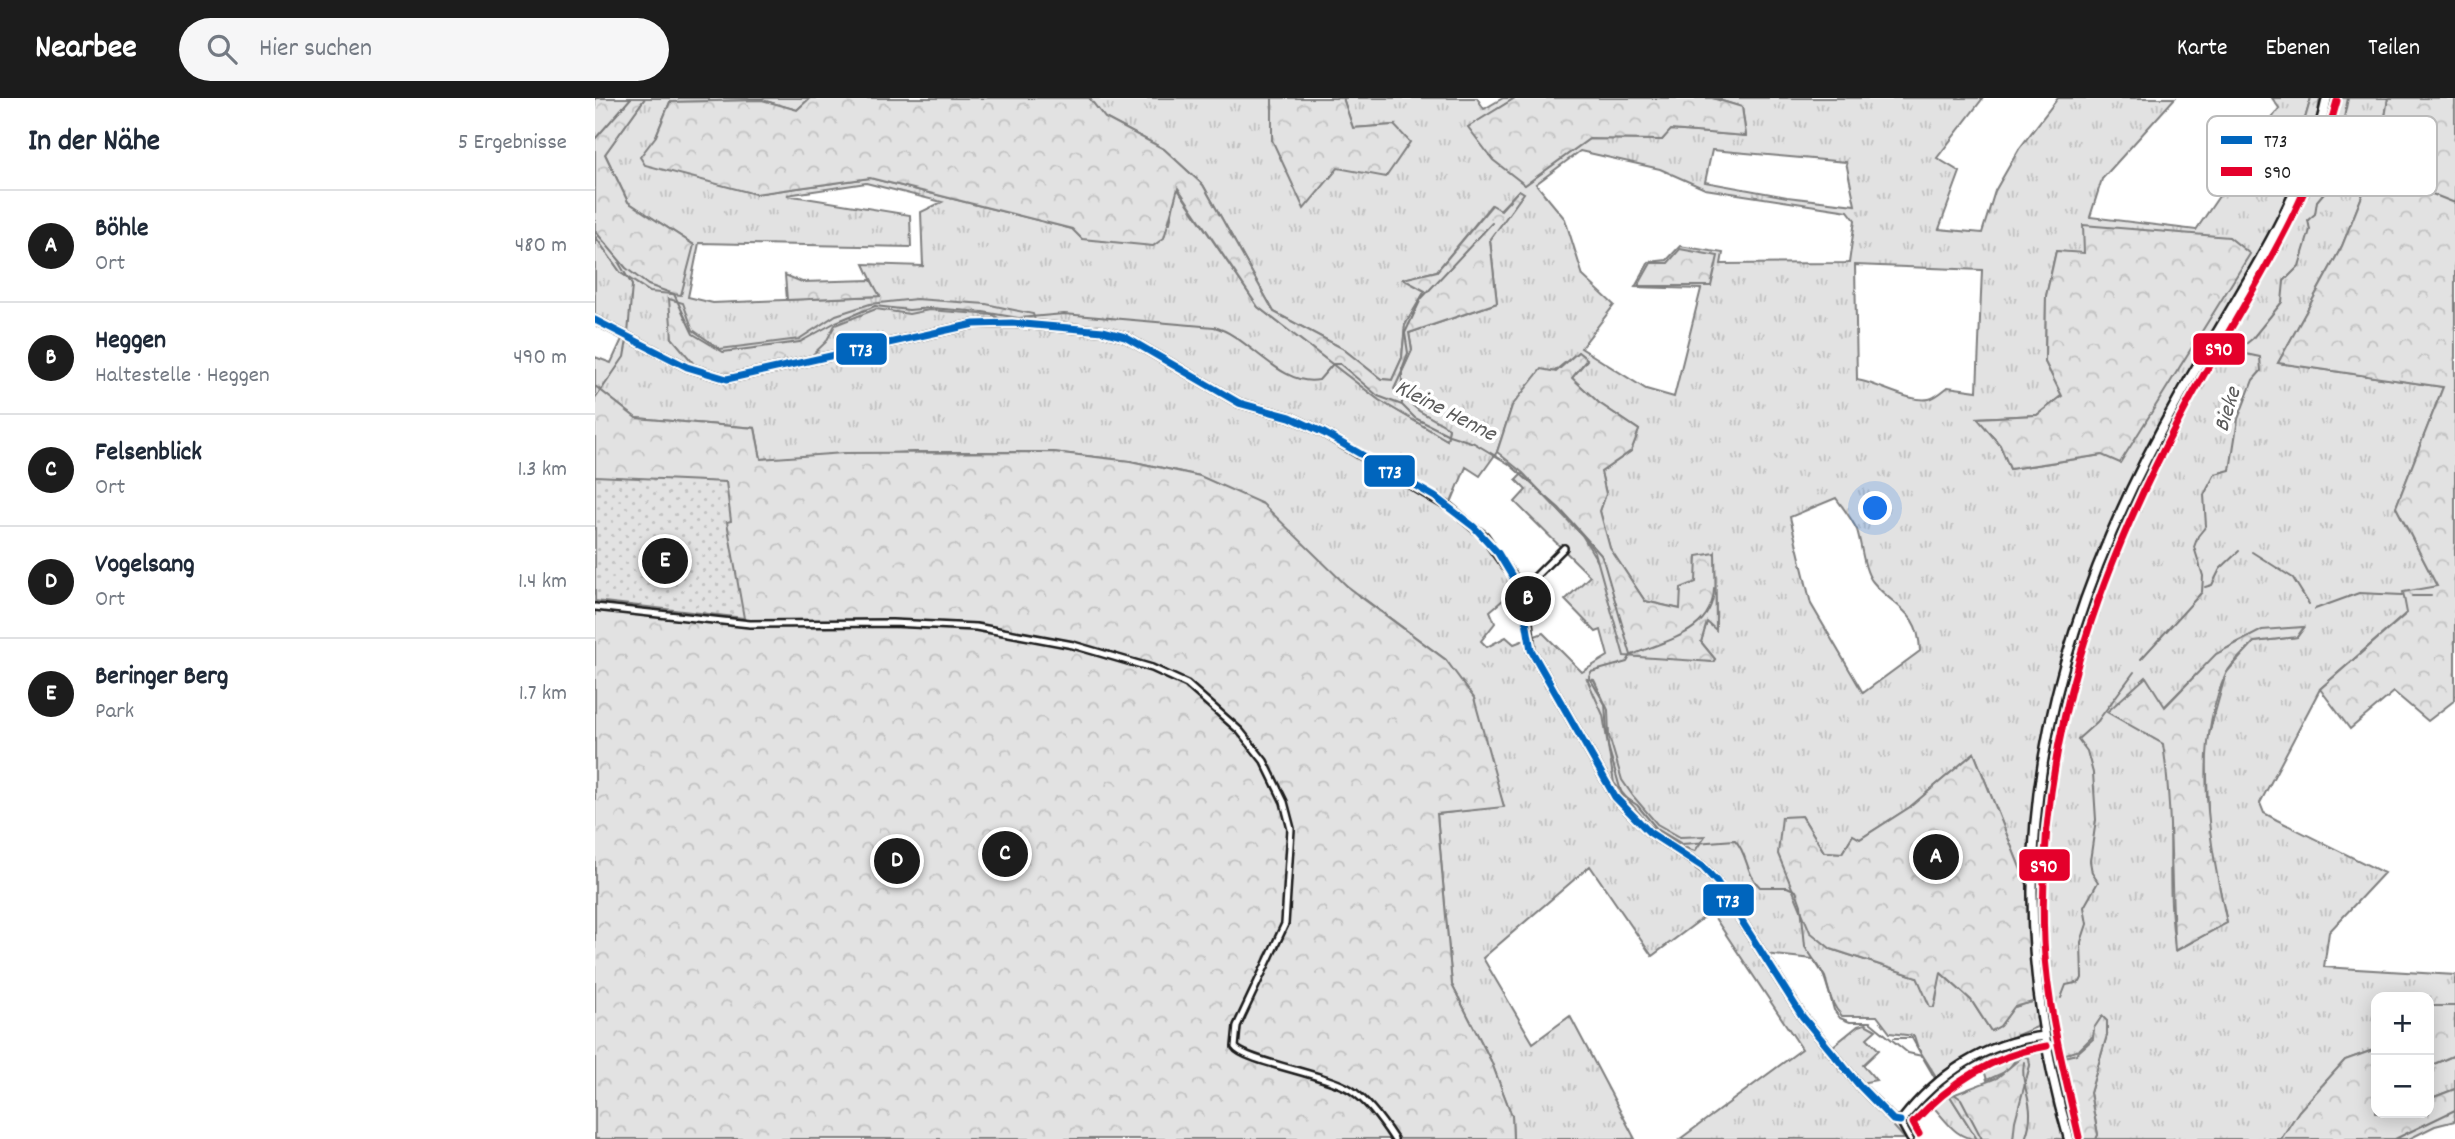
<!DOCTYPE html>
<html lang="de">
<head>
<meta charset="utf-8">
<style>
	:root { --surface:#fff; --page:#f6f6f7; --text:#1f2937; --muted:#747a83; --line:#e0e1e3; --accent:#1c1c1c }
	body { margin:0; font-family:Dekko,sans-serif; background:var(--page); color:var(--text) }
	.controls { position:absolute; right:21px; bottom:21px; display:grid; overflow:hidden; border-radius:14px; box-shadow:0 4px 18px #0003 }
	.controls button { width:63px; height:63px; display:grid; place-items:center; padding:0; border:0; border-bottom:2px solid var(--line); background:var(--surface); color:var(--text); font:35px sans-serif }
	.you { position:absolute; left:1281px; top:411px; width:24px; height:24px; margin:-18px; border:5px solid #fff; border-radius:50%; background:#1a73e8; box-shadow:0 0 0 10px #1a73e833 }
	.badge { display:grid; place-items:center; width:46px; height:46px; border-radius:50%; background:var(--accent); color:#fff; font-size:23px; font-weight:700 }
	.pin { position:absolute; translate:-50% -50%; border:4px solid #fff; box-shadow:0 2px 7px #0006 }
	.list { margin:0; padding:0; list-style:none }
	h2 { display:flex; justify-content:space-between; align-items:center; height:91px; margin:0; padding:0 28px; font-size:30px }
	h2 small { font-size:23px; font-weight:400; color:var(--muted) }
	.list li { display:grid; grid-template-columns:46px 1fr auto; gap:21px; align-items:center; box-sizing:border-box; height:112px; padding:0 28px; border-top:2px solid var(--line) }
	.list b { display:block; font-size:26px; white-space:nowrap }
	.list p { margin:0; font-size:23px; white-space:nowrap; color:var(--muted) }
	.list em { font-size:23px; font-style:normal; color:var(--muted) }
	.icon { flex:none; width:38px; height:38px; fill:none; stroke:currentColor; stroke-width:2; stroke-linecap:round; stroke-linejoin:round }
	.map { position:relative; flex:none; width:1860px; height:1041px; overflow:hidden }
	header { display:flex; align-items:center; gap:42px; box-sizing:border-box; height:98px; padding:0 35px; background:var(--accent); color:#fff }
	header strong { font-size:33px }
	nav { display:flex; gap:38px; margin-inline-start:auto; font-size:24px }
	.search { width:490px; height:63px; background:var(--page); display:flex; align-items:center; gap:18px; box-sizing:border-box; padding:0 24px; border-radius:38px; color:var(--muted); font-size:26px }
	main { display:flex }
	aside { flex:1; background:var(--surface) }
	.map>svg:first-child { display:block }
	.grass { fill:url(#grass-tufts); stroke:#7f7f7f; stroke-width:2; fill-rule:evenodd }
	.forest { fill:url(#forest-crowns); stroke:#7f7f7f; stroke-width:2 }
	.park { fill:url(#park-dots); stroke:#7f7f7f; stroke-width:2 }
	.lines { fill:none; stroke-linecap:round; stroke-linejoin:round }
	.stream { stroke:#7a7a7a; stroke-width:2 }
	.minor-casing { stroke:#1c1c1c; stroke-width:10 }
	.tertiary-casing { stroke:#1c1c1c; stroke-width:12 }
	.secondary-casing { stroke:#1c1c1c; stroke-width:13 }
	.minor { stroke:#fff; stroke-width:5 }
	.tertiary { stroke:#fff; stroke-width:7 }
	.secondary { stroke:#fff; stroke-width:8 }
	.bus-1-casing { stroke:#fff; stroke-width:12 }
	.bus-2-casing { stroke:#fff; stroke-width:12 }
	.bus-1 { stroke:#0065bd; stroke-width:7 }
	.bus-2 { stroke:#e4002b; stroke-width:7 }
	.labels { text-anchor:middle; dominant-baseline:central; stroke-width:7; stroke-linejoin:round; paint-order:stroke }
	.water-label { font-size:23px; font-style:italic; fill:#5a5a5a; stroke:#fff }
	.key { fill:#fff; stroke:#bbb; stroke-width:2 }
	.key-label { font-size:19px; fill:#1c1c1c }
	.line-badge { stroke:#fff; stroke-width:2.5 }
	.badge-label { font-size:19px; text-anchor:middle; font-weight:bold; fill:#fff }
</style>
</head>
<body>
<header>
<strong>Nearbee</strong>
<div class="search"><svg class="icon" aria-label="search" viewBox="0 0 24 24"><circle cx="10" cy="10" r="6"/><path d="M15 15l6 6"/></svg>Hier suchen</div>
<nav><a>Karte</a><a>Ebenen</a><a>Teilen</a></nav>
</header>
<main>
<aside>
<h2>In der Nähe<small>5 Ergebnisse</small></h2>
<ul class="list">
<li><span class="badge">A</span><div><b>Böhle</b><p>Ort</p></div><em>480 m</em></li>
<li><span class="badge">B</span><div><b>Heggen</b><p>Haltestelle · Heggen</p></div><em>490 m</em></li>
<li><span class="badge">C</span><div><b>Felsenblick</b><p>Ort</p></div><em>1.3 km</em></li>
<li><span class="badge">D</span><div><b>Vogelsang</b><p>Ort</p></div><em>1.4 km</em></li>
<li><span class="badge">E</span><div><b>Beringer Berg</b><p>Park</p></div><em>1.7 km</em></li>
</ul>
</aside>
<div class="map">
<svg width="1860" height="1041" viewBox="0 0 1860 1041">
	<defs>
		<pattern id="grass-tufts" width="24" height="20" patternUnits="userSpaceOnUse" patternTransform="scale(1.75)"><rect width="24" height="20" fill="#e2e2e2"/><path d="M3 7l-1-3M5 7V3M7 7l1-3M15 17l-1-3M17 17v-4M19 17l1-3" fill="none" stroke="#c1c1c1"/></pattern>
		<pattern id="forest-crowns" width="20" height="18" patternUnits="userSpaceOnUse" patternTransform="scale(1.75)"><rect width="20" height="18" fill="#e2e2e2"/><path d="M2 6a3 3 0 1 1 6 0M12 15a3 3 0 1 1 6 0" fill="none" stroke="#c1c1c1"/></pattern>
		<pattern id="park-dots" width="8" height="8" patternUnits="userSpaceOnUse" patternTransform="scale(1.75)"><rect width="8" height="8" fill="#e2e2e2"/><path d="M2 2h.1M6 6h.1" fill="none" stroke="#c1c1c1" stroke-width="1.8" stroke-linecap="round"/></pattern>
	</defs>
	<rect width="100%" height="100%" fill="#fff"/>
	<filter id="ink" filterUnits="userSpaceOnUse"><feTurbulence type="fractalNoise" baseFrequency=".0143" numOctaves="2"/><feDisplacementMap in="SourceGraphic" scale="14" xChannelSelector="R" yChannelSelector="G"/><feConvolveMatrix kernelMatrix="1 2 1 2 8 2 1 2 1" color-interpolation-filters="sRGB"/></filter>
	<g filter="url(#ink)">
		<g class="grass">
			<path d="M50,0H215L202,12L167,2L75,4L61,38L160,96L275,80L478,131L487,141L575,125L582,90L663,209L784,302L852,342L854,330L824,313L799,291L817,252L814,235L902,205L895,142L928,95L924,92L905,112L896,107L842,173L809,181L830,193L810,227L807,260L797,282L786,281L747,250L679,214L608,87L569,51L510,20L494,0H677V43L743,70L799,27L758,30L748,0H882L889,11L908,0H920L874,29L930,87L994,41L1067,42L1075,32L1151,38L1147,9L1117,0H1388L1342,60L1365,74L1344,131L1387,135L1400,93L1424,51L1463,0H1580L1507,81L1495,119L1601,132L1684,10L1677,0H1716L1691,86L1699,88L1722,21L1725,0H1793L1785,53L1747,148L1683,265L1848,289L1801,409L1842,488L1725,591L1665,705L1669,715L1682,722L1789,775L1734,834L1729,869L1860,877V908H1834V899H1781V951L1750,962L1704,1013L1686,1041H1501L1503,1036L1495,995L1512,937H1499L1484,952L1461,959L1447,870L1453,865L1447,864V718L1454,655L1445,653L1434,792L1379,655L1315,709L1265,741L1258,737L1247,755L1229,754L1207,718L1236,851L1322,879L1332,897L1341,903L1345,874L1376,902L1396,933L1405,928L1419,909L1441,903L1444,923L1442,929L1383,953L1342,980L1323,950L1319,938L1295,935L1282,918H1247C1230,901 1235,878 1218,861L1169,856L1125,781L1111,766L1054,729L1014,695L1046,731L1116,782L1200,911L1231,952L1310,1041H1085L1207,951L1116,814L1057,858L995,768L888,860L938,945L975,918L1040,1041H918L917,1018L896,963L857,887L842,716L909,708L851,562L605,378L535,363L458,354H318L166,361L160,330L41,320L0,288V259L16,265L28,239L0,227V138L26,175L55,194L99,147L33,104L10,56ZM1117,52L1251,64L1260,107L1192,99L1110,84ZM985,53L1065,71L1110,91L1253,113L1260,122L1254,165L1126,166L1128,155L1085,148L1072,162L1054,164L1040,189L1106,191L1079,299L1051,291L986,250L1019,207L988,178L970,121L941,86ZM271,85L347,104L326,114L328,168L269,166L284,198L118,205L93,199L104,145L316,149L315,117L192,97ZM1461,153L1489,156L1507,357L1415,371L1405,347L1383,320L1442,317L1467,297L1450,264L1451,198ZM1260,167L1387,172L1382,293L1353,289C1348,293 1340,300 1334,301C1316,305 1282,285 1262,282ZM983,254L992,262L977,280L1004,305L1044,332L1036,353L1006,374L1011,396L1005,413L1015,451L1050,503L1085,511L1120,455L1121,531L1112,523L1106,544L1120,561L1118,564L1104,562L1003,464L987,437L928,375L921,382L931,392L920,404L995,478L970,502L1001,534L1006,532L1013,558L987,574L948,535L919,546L911,539L892,549L886,543L900,525L895,513L921,491L898,454L855,407L871,369L885,378L902,354L917,308ZM1241,400C1248,410 1257,421 1262,432C1267,447 1268,472 1278,484C1299,510 1324,512 1325,553L1268,595L1216,506L1195,419ZM1709,530L1702,539L1659,544L1631,575L1611,647L1614,743L1632,824L1581,853C1571,798 1578,741 1574,685C1571,649 1560,614 1550,579L1569,609C1614,564 1640,528 1709,530Z"/>
			<path d="M1270,926L1281,932L1272,940L1284,952L1268,967L1281,982L1266,985L1237,949L1263,928Z"/>
			<path d="M1435,945L1448,951L1471,1041H1418L1419,1023L1435,967L1421,961L1412,973L1392,982L1385,958Z"/>
			<path d="M1860,957V991L1834,1001V968Z"/>
			<path d="M1344,988L1355,998L1382,1041C1358,1041 1349,1017 1331,1002Z"/>
		</g>
		<g class="forest">
			<path d="M0,0H50L10,56L33,104L99,147L86,197L55,194L26,175L0,138Z"/>
			<path d="M215,0H494L510,20L569,51L608,87L679,214L747,250L786,281L797,282L807,260L810,227L830,193L808,181L842,173L897,107L906,112L924,92L929,95L895,142L902,205L814,235L817,252L799,291L824,313L854,330L852,342L784,302L663,209L583,90L569,140L558,148L487,141L477,131L275,80L160,96L50,67L45,59L61,38L75,4L167,2L202,12Z"/>
			<path d="M677,0H748L758,30L799,27L815,44L791,79L743,70L709,111L677,42Z"/>
			<path d="M920,0H1117L1147,9L1151,38L1076,32L1067,42L994,41L930,87L898,62L873,29Z"/>
			<path d="M1716,0H1725L1722,21L1699,88L1691,86Z"/>
			<path d="M1793,0H1860V602L1833,623L1799,594L1755,631L1725,591L1812,515L1808,494L1842,488L1801,409L1848,289L1683,265L1747,148L1785,53Z"/>
			<path d="M1488,127L1634,139L1655,156L1525,365L1507,357L1415,371L1405,347L1382,320L1442,317L1467,298L1450,264L1451,198L1461,153L1489,155Z"/>
			<path d="M1085,151L1123,158L1116,188H1043L1056,165H1073Z"/>
			<path d="M190,177L207,184L276,182L285,198L192,202Z"/>
			<path d="M74,201L88,205L98,232L125,251L204,241L241,217L275,206L321,201L391,206L438,216L441,225L407,222L398,217L334,212L314,216L281,211L240,227L231,244L213,261L138,276L113,274L99,266L77,240Z"/>
			<path d="M983,254L992,261L977,280L1004,305L1044,332L1036,353L1006,374L1011,396L1005,413L1015,450L1050,503L1085,511L1086,490L1101,484L1102,458L1120,455L1121,532L1112,524L1106,544L1120,561L1118,564L1029,558L1000,454L987,437L928,375L902,354L917,308L946,271L961,274Z"/>
			<path d="M0,288L41,320L160,330L166,361L249,355L458,354L535,363L605,378L668,406L755,491L851,562L879,600L909,709L842,716L857,887L896,963L917,1018L918,1041H0Z"/>
			<path d="M1709,529L1702,539L1659,544C1650,554 1636,565 1631,576C1596,652 1615,747 1632,825L1580,853C1575,784 1578,714 1568,646L1512,614L1551,579L1570,609L1621,556L1667,532Z"/>
			<path d="M992,581L999,582L1013,612L1014,638L1027,682L1038,698L1062,726L1085,739L1110,738L1100,753L1088,749L1053,726L1019,685L1008,617Z"/>
			<path d="M1379,655L1434,792L1441,903L1419,909L1405,928L1396,933L1376,902L1346,875L1339,909H1335L1322,879L1236,851L1215,834L1183,756L1187,719L1207,718L1229,754L1247,755L1258,737L1265,741L1315,709Z"/>
			<path d="M1834,908H1860V957L1834,968Z"/>
			<path d="M1507,918L1512,923V937L1495,995L1503,1037L1501,1041H1480L1461,961L1481,956L1498,941L1499,930Z"/>
			<path d="M1781,951V1015H1834V1001L1860,991V1023L1840,1028L1814,1041H1686L1704,1013L1750,962Z"/>
			<path d="M1428,958L1434,960L1435,967L1420,1023L1418,1041H1382L1355,998L1402,980Z"/>
		</g>
		<path class="park" d="M0,378L131,384L136,423L132,424L149,520L0,503Z"/>
		<g class="lines">
			<g class="stream">
				<path d="M0,41L36,0"/>
				<path d="M1739,66L1786,78"/>
				<path d="M1790,79L1801,83"/>
				<path d="M1807,84L1860,105"/>
				<path d="M0,133L31,170L53,187L79,196L98,236L128,254L205,244L241,224L280,208L314,212L335,210L388,214L424,220L469,216L619,229C653,237 686,290 724,282L738,266H745L783,298L807,307L820,320L854,337L879,345L914,366L964,410L1006,457L1009,465L1036,557L1032,564L996,574L994,579L1010,606L1013,648L1027,697L1042,707L1062,731L1087,746L1140,742C1153,756 1151,777 1165,789H1192L1201,793L1206,807L1210,848L1230,879L1239,912L1245,920L1255,924H1275L1313,955L1327,958L1341,982"/>
				<path d="M24,165L37,187L33,236"/>
				<path d="M0,301L29,259L32,242"/>
				<path d="M807,306V271L813,255L810,235L826,201L897,125"/>
				<path d="M1657,454L1698,480L1714,506"/>
				<path d="M1610,489L1617,487L1625,471L1644,453"/>
				<path d="M1817,498H1836"/>
				<path d="M1720,511L1764,495L1807,497"/>
				<path d="M1037,557C1069,542 1118,536 1119,490"/>
				<path d="M1546,561L1607,494L1608,478L1599,449L1603,438L1611,428L1609,397L1620,376L1635,372L1643,321L1658,282L1666,273L1665,259L1646,255V250L1657,241L1687,204L1689,183L1704,168L1715,132L1713,122L1720,116L1722,103L1733,90V83L1744,58L1738,52L1744,45L1753,0"/>
				<path d="M1466,900L1471,887L1485,884L1487,880L1486,844L1492,826L1489,809L1503,784L1497,775L1495,763L1501,722L1498,675L1492,653L1483,641L1502,624L1539,574"/>
				<path d="M1299,940H1317L1327,958"/>
				<path d="M1429,964C1424,993 1444,1005 1430,1041"/>
				<path d="M1345,986L1366,1001L1387,1041"/>
				<path d="M1800,1041L1860,1012"/>
			</g>
			<g class="minor-casing">
				<g id="minor">
					<path d="M926,493L969,450"/>
					<path d="M0,509L155,526L297,525L381,529L478,547L557,570L592,586L645,633L669,663L689,704L696,731L690,826L642,928L640,949C648,963 731,976 756,992C773,1003 788,1024 799,1041"/>
					<path d="M1305,1023L1315,1041"/>
				</g>
			</g>
			<g class="tertiary-casing">
				<path id="tertiary" d="M0,222L92,269L132,281L379,226L417,225L508,233L530,239L644,305L695,319L729,335L854,409L889,438L919,480L931,506L936,552L1020,699L1054,734L1108,769L1122,784L1207,918L1264,987L1298,1022H1307C1343,976 1391,944 1450,938"/>
			</g>
			<g class="secondary-casing">
				<path id="secondary" d="M1474,1041C1395,772 1449,537 1585,298C1637,206 1710,103 1732,0"/>
			</g>
			<use href="#minor" class="minor"/>
			<use href="#tertiary" class="tertiary"/>
			<use href="#secondary" class="secondary"/>
			<g class="bus-1-casing">
				<path id="bus-1" d="M0,222L92,269L132,281L379,226L417,225L508,233L530,239L644,305L695,319L729,335L840,399L879,429L903,455L926,493L936,552L1020,699L1054,734L1108,769L1122,784L1207,918L1264,987L1298,1022L1305,1023"/>
			</g>
			<g class="bus-2-casing">
				<g id="bus-2">
					<path d="M1324,1036L1318,1025C1355,985 1398,957 1452,948"/>
					<path d="M1484,1039C1469,974 1452,909 1449,843C1441,646 1501,475 1593,305C1648,205 1712,114 1742,3"/>
				</g>
			</g>
			<use href="#bus-1" class="bus-1"/>
			<use href="#bus-2" class="bus-2"/>
		</g>
	</g>
	<g class="labels">
		<g class="water-label">
			<text transform="translate(1634 312) rotate(-73)">Bieke</text>
			<text transform="translate(850 314) rotate(27)">Kleine Henne</text>
		</g>
	</g>
	<rect x="1612" y="18" width="230" height="80" rx="10" class="key"/>
	<rect x="1626" y="38" width="31" height="8" fill="#0065bd"/>
	<rect x="1626" y="69" width="31" height="9" fill="#e4002b"/>
	<g class="key-label">
		<text x="1669" y="49">T73</text>
		<text x="1669" y="80">S90</text>
	</g>
	<g class="line-badge">
		<rect x="1597" y="234" width="54" height="34" rx="7" fill="#e4002b"/>
		<rect x="240" y="234" width="53" height="34" rx="7" fill="#0065bd"/>
		<rect x="768" y="356" width="53" height="34" rx="7" fill="#0065bd"/>
		<rect x="1423" y="750" width="53" height="34" rx="7" fill="#e4002b"/>
		<rect x="1107" y="785" width="53" height="34" rx="7" fill="#0065bd"/>
	</g>
	<g class="badge-label">
		<text x="1624" y="257">S90</text>
		<text x="266" y="258">T73</text>
		<text x="795" y="380">T73</text>
		<text x="1449" y="774">S90</text>
		<text x="1133" y="809">T73</text>
	</g>
</svg>
<div class="controls">
<button>+</button>
<button>−</button>
</div>
<div class="you"></div>
<div class="pin badge" style="left:1341px;top:759px">A</div>
<div class="pin badge" style="left:933px;top:501px">B</div>
<div class="pin badge" style="left:410px;top:756px">C</div>
<div class="pin badge" style="left:302px;top:763px">D</div>
<div class="pin badge" style="left:70px;top:463px">E</div>
</div>
</main>
</body>
</html>
